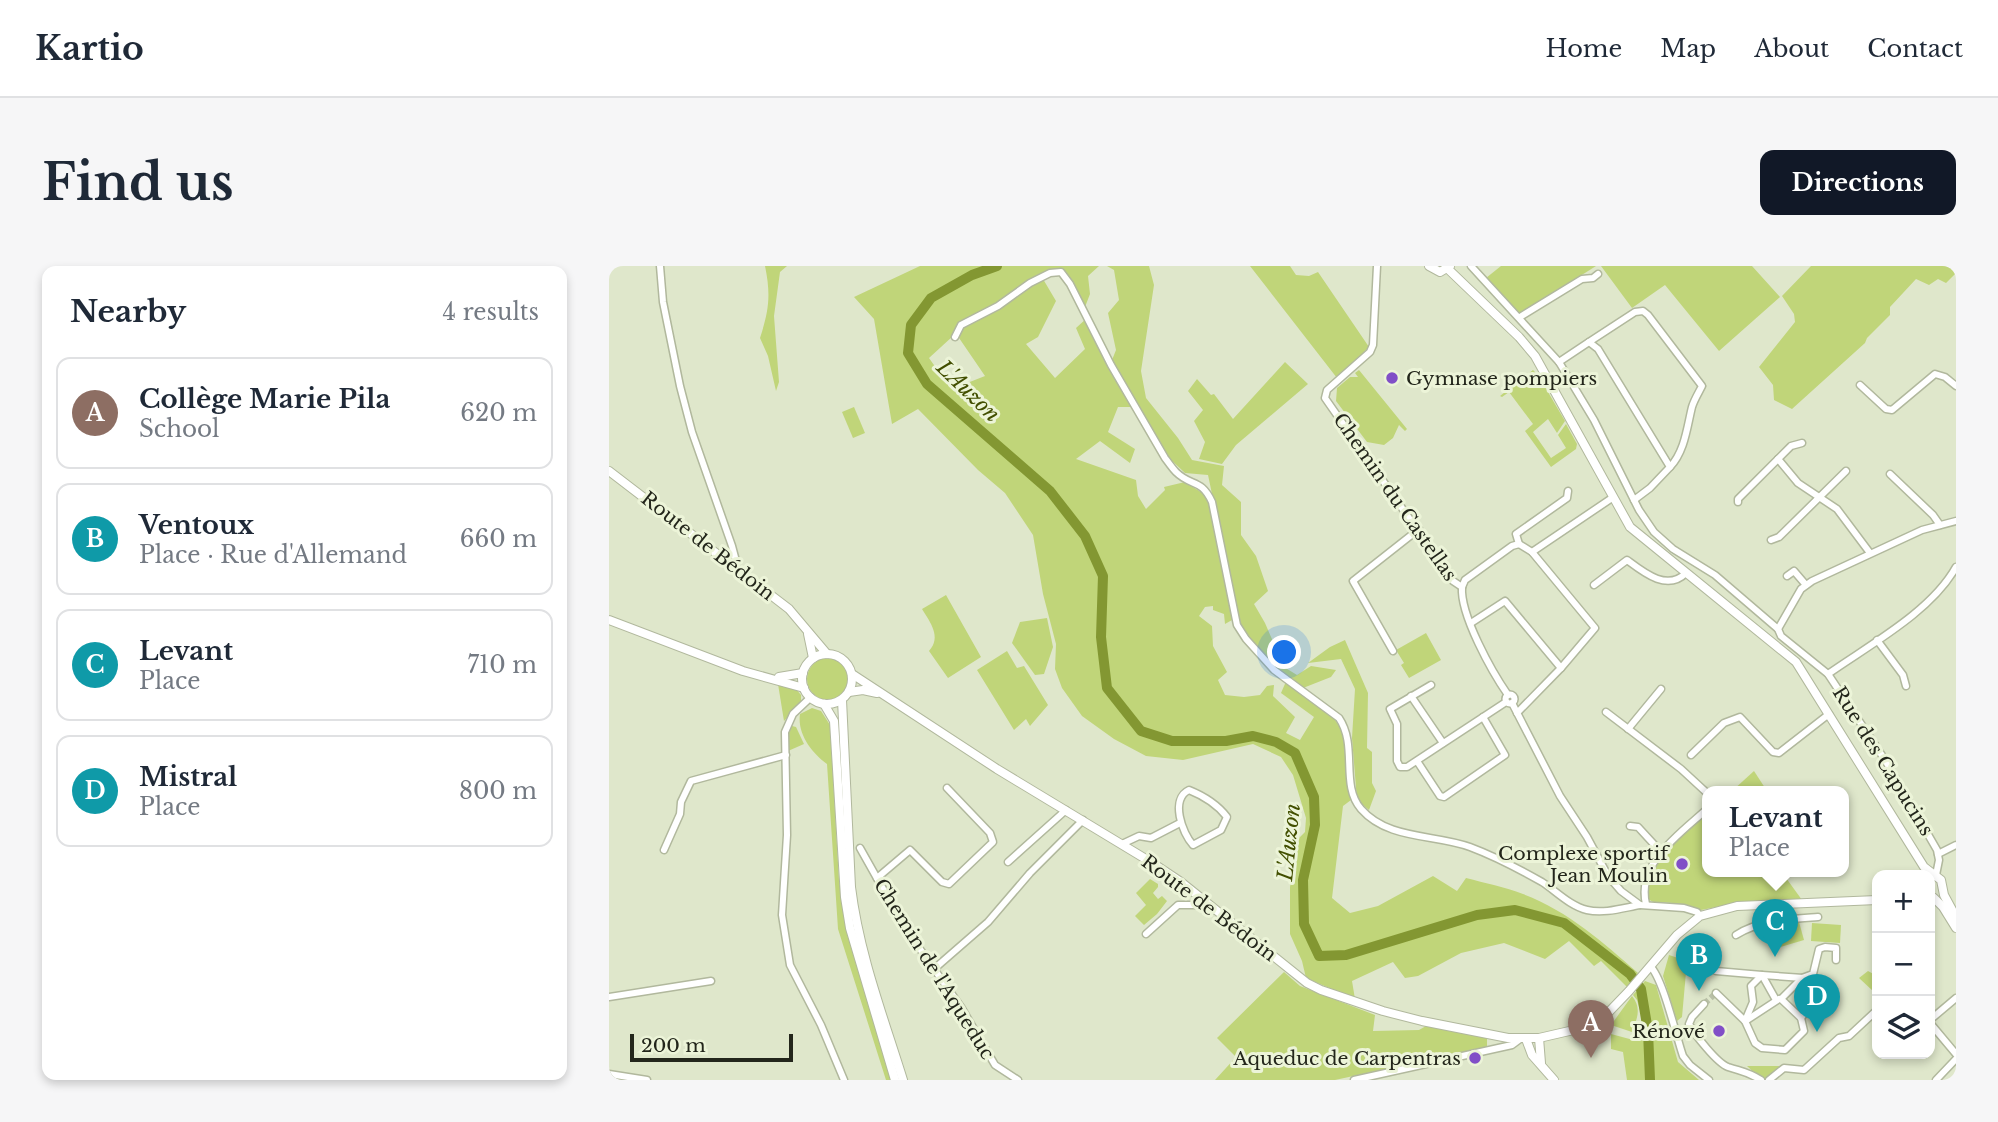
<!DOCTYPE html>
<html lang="en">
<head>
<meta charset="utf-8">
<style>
	:root { --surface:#fff; --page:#f6f6f7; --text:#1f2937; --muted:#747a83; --line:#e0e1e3; --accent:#111827 }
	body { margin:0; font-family:"Libre Baskerville",serif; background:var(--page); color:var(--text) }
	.controls { position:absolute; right:21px; bottom:21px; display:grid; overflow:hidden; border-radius:14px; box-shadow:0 4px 10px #0003 }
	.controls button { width:63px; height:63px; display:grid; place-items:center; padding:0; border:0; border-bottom:2px solid var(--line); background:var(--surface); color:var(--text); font:35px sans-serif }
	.scale { position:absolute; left:21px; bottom:18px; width:163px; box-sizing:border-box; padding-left:7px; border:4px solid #23261b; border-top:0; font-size:19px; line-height:24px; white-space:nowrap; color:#23261b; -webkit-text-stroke:5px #ecf4d8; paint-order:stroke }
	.you { position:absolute; left:676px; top:387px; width:24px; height:24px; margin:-18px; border:5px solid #fff; border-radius:50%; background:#1a73e8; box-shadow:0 0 0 10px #1a73e833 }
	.badge { display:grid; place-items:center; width:46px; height:46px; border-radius:50%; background:var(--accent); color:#fff; font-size:23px; font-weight:700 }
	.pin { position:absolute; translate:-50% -58px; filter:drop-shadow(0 2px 4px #0008) }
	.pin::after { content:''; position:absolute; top:37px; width:24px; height:21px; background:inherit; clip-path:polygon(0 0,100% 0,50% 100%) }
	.popup { position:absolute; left:1093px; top:520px; width:147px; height:91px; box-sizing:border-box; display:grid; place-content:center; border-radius:14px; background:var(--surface); filter:drop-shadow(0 2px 5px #0005); font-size:23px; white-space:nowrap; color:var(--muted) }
	.popup b { font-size:26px; color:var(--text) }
	.popup::after { content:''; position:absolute; left:50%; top:100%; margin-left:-14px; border:14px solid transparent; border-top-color:var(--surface) }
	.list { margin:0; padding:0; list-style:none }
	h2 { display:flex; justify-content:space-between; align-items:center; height:91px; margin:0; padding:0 28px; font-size:30px }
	h2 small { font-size:23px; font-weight:400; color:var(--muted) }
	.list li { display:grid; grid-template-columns:46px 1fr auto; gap:21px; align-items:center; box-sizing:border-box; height:112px; margin:0 14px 14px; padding:0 14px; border:2px solid var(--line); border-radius:14px }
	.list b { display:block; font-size:26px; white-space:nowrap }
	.list p { margin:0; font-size:23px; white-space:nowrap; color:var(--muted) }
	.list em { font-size:23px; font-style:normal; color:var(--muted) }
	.icon { flex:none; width:38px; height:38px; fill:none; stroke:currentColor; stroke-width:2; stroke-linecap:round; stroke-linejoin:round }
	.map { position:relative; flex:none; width:1347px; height:814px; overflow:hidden; border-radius:14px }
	header { display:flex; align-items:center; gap:42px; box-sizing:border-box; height:98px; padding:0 35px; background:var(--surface); border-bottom:2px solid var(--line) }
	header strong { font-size:33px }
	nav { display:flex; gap:38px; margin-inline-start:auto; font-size:24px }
	.intro { display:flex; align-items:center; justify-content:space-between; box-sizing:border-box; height:168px; padding:0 42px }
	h1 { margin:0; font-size:49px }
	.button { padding:18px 32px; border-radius:14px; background:var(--accent); color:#fff; font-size:24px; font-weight:700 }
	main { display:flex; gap:42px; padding:0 42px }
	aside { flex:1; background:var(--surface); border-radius:14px; box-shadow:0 4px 10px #0003 }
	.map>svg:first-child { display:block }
	.green { fill:#c0d579; fill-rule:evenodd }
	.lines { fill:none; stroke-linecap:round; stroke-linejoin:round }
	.river { stroke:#839732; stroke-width:10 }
	.minor-tunnel { stroke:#b9c0a8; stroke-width:6; stroke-dasharray:6 3; stroke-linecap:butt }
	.minor-casing { stroke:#b1b89d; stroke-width:9 }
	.major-casing { stroke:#b1b89d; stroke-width:10 }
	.minor { stroke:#fff; stroke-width:6 }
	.major { stroke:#fff; stroke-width:8 }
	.poi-dot { fill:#814fc7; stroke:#ecf4d8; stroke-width:2.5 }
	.labels { text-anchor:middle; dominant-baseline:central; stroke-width:6; stroke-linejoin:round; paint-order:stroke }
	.poi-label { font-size:19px; fill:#23261b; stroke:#ecf4d8; text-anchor:end }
	.street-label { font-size:19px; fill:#23261b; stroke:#ecf4d8 }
	.water-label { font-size:21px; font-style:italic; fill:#424f00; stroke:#ecf4d8 }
</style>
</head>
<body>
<header>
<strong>Kartio</strong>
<nav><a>Home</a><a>Map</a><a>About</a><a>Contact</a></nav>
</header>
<div class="intro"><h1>Find us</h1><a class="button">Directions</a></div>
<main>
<aside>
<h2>Nearby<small>4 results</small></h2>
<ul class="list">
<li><span class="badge" style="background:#8d6e63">A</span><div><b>Collège Marie Pila</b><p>School</p></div><em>620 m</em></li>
<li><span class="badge" style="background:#0f9aa8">B</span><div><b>Ventoux</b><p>Place · Rue d'Allemand</p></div><em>660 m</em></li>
<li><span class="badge" style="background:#0f9aa8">C</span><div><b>Levant</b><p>Place</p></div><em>710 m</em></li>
<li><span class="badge" style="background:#0f9aa8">D</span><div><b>Mistral</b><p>Place</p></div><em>800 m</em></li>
</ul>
</aside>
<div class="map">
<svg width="1347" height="814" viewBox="0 0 1347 814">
	<rect width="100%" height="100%" fill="#dfe7cb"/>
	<g class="green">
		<path d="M156,0H178L171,6L165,50L170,116L167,125L159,90L151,72C160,44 162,29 156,0Z"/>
		<path d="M311,0H490L479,10L481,28L476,41L453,4L443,5L351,57L344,70L320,92L332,109L338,108L348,121L376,110L348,69L353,60L434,13L447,35L429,71L417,78L446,112L476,83L467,62L478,52L501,99L507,84L499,47L510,34L505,4L498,0H540L545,19L532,105L537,132L569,172L583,194L615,200L613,219L632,236V269L647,290L659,325L645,338L656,357L675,401L688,409L702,400L727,404L722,411L694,422L715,437L736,469L742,534L734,540L723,632L741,647L769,640L824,610L848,625L857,612C876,617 896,621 914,628C959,645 994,676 1029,707L1018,721L992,695L985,700L960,675L936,693L895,677L852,687L809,710L796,712L784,696L743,715L746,733L697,712L693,695L681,668V621L690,572L696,566L697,552L684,509L672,491L644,478L574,494L537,490L505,473L473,450L453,422L446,403L447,378L434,328L424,269L396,227L369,204L309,143L283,158L265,53L245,31ZM509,141H529L559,191L576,207L599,209L632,365L656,392L679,411L672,427L705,451L691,474L677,467L686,451L664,430L665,419L658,420L651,429L635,431L616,429L609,414L618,406L604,380L603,360L590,350L596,341L604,340V344L615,348L616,358L623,354L600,239L595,228L576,216L555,221L556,224L537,243L529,230L527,214L467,193L491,175L521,197L526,183L499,166Z"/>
		<path d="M641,0H681L687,9L700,10L709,6L760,81L728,112Z"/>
		<path d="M892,0H987L911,48L877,12Z"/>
		<path d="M992,0H1143L1171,31L1110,85L1056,19L1023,42Z"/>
		<path d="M1202,0H1347V7L1337,17L1329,13L1320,19L1307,13L1281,41V49L1258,72L1256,77L1183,143L1165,134L1164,119L1150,101L1186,56L1185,48L1173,30Z"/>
		<path d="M676,96L699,118L627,179L613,198L590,193L596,176L585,155L594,144L579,125L588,113L602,129L605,128L624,153Z"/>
		<path d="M750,104L798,163L796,165L790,159L784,172L775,179L758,176L727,135L728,122L741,111H749L746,107Z"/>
		<path d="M924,104L929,109L956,155L948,167L939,153L924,166L942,192L957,182L949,169L957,158L968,178L967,183L942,201L916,165L924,158L900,126L893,131L891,130Z"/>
		<path d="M245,141L256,167L244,172L233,146Z"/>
		<path d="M337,329L372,391L339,412L320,385C333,371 321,356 313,343Z"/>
		<path d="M438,352L444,381L435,408L426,409L403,377L411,356Z"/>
		<path d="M817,367L832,394L800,412L792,399L795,397L787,384Z"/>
		<path d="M736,374L759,427L758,482L763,486V517L767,525L760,544L748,534L743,472L746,423L732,393L699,397L721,381Z"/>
		<path d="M398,385L408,402L415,400L439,439L421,460L417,453L405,464L368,404Z"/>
		<circle cx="219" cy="413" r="21"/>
		<path d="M169,418L187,423L192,429V436L175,455Z"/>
		<path d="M203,442L212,445L221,459L230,614L238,665L283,814H277L229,663L218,498C203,487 188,468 191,448Z"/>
		<path d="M183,460L187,461L195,478L179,485L178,464Z"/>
		<path d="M1145,505L1158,525H1123Z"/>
		<path d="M1098,547V605H1172L1193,634L1123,638L1092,644L1064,637L1044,636L1039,633C1032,597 1075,568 1098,547Z"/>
		<path d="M541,613L549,618V621L544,627L549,633L553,630L558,635L548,648L535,659L526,650L537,639L527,627Z"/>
		<path d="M1190,656L1195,674L1168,682L1162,665Z"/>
		<path d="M1203,657L1232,659L1231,677L1202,675Z"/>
		<path d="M1060,689L1078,695L1073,751L1068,755L1054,710Z"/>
		<path d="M1259,705L1268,710V724L1265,726L1250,712Z"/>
		<path d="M675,706L691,720L766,749L764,765L810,764L817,760L878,772V781L726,814H606L627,791L608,772Z"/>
		<path d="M1036,715L1047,719L1069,796L1090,814H1018L1014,786L1002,783V768L1028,775L1036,762L1028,734L1024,729Z"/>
		<path d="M1023,730C1033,742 1028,753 1023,766L1002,759Z"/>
		<path d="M1138,800H1172L1158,813L1153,814Z"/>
	</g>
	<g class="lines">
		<path class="river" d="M388,0L363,9L322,32L302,59L299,87L318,118L441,225L476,270L494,310L492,371L498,422L532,465L563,475H617L644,470L667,476L686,487L705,531L706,559L694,614L695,658L710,690L737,689L868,649L906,644L955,657L1021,708L1032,723L1039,765L1041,814"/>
		<path class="minor-tunnel" d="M1095,738L1107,727"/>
		<g class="minor-casing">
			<g id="minor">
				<path d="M51,0L54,36L71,120L83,166L123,280L127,295L125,300"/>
				<path d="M768,0L764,79L761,86L718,124L716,132L844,315L853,321"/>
				<path d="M862,0L950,96L985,154L1030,244L1045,266L1064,283L1106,309L1169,363L1172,370L1219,408L1276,494L1328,584L1330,594L1327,609"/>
				<path d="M911,51L973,13L984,12L989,8"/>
				<path d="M346,71L352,59L389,40L421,17L441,7L452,6L461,18L502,99L556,192C559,196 563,202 567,206C582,221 592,212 603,236L628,359L637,373L665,404L730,452C749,480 731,519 752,543C779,574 825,568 861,581C885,590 910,603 933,616C947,625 961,640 978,644C995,648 1014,642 1031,639"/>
				<path d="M980,76L1026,46L1034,45L1039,49L1093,120C1090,126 1085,134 1083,141C1078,161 1076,185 1061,201"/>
				<path d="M950,96L980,76L989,83L1061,201L1041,222L1025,234"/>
				<path d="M1251,119L1277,143L1283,144L1326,108L1336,111L1347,120"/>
				<path d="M1169,193L1189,217L1228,243L1261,287"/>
				<path d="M1281,208L1324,249L1331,259"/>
				<path d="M1129,236V233L1182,180L1193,177"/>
				<path d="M1162,274L1170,271L1237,205"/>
				<path d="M910,278L907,268L958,232L959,225"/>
				<path d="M923,286L1003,232"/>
				<path d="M1178,310L1185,305L1197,319"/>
				<path d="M985,319L1018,294C1034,306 1058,326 1077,307"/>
				<path d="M853,321L856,314L903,280L910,278L923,286L986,362L952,402"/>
				<path d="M853,321C851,349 883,406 899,429"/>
				<path d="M862,357L896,335L952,402L908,447"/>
				<path d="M1169,363L1192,323L1203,315L1313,264L1347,255"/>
				<path d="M1268,374L1294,409L1297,420"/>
				<path d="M784,385L744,315L810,263"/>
				<path d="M1219,408C1260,379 1322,346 1347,301"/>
				<path d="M822,419L781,443L788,458V495L791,501H798L897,436"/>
				<circle cx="901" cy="433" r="4.5"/>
				<path d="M802,430L834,477"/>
				<path d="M202,431L184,448L176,466L178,569L173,649L181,699L212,759L235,814"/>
				<path d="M903,437L951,530L978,571L999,610L1012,625L1031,639L1075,642L1088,646L1091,650"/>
				<path d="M997,446L1072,503L1098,527"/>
				<path d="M1019,463L1052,423"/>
				<path d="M1082,489L1115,457L1131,451L1164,486L1170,487L1220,448"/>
				<path d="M808,495L831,530L835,531L896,489L874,451"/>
				<path d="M580,524C595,530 608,538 618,551L612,564L584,579C573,567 561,533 580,524Z"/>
				<path d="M1021,560L1029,561L1052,586"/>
				<path d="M513,578L530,570L542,572L571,557"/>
				<path d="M251,582L296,662L352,741L386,799L409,814"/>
				<path d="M55,584L71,548L72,536L82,515L177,489"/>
				<path d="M1329,588L1347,579"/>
				<path d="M399,596L457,544"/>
				<path d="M268,612L301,584L333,616L340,618L384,576L381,567L338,522"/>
				<path d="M1037,638C1027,597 1072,567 1098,543"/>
				<path d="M537,668L569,639H600"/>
				<path d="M1127,669C1150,654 1182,653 1209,651"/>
				<path d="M1041,700C1054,712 1067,770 1074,790L1081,799L1100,814"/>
				<path d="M325,703L379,656L421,607L474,554"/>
				<path d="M1107,705L1153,709L1167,734"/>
				<path d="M1107,727L1136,755L1146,777L1153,782L1176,784L1195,765L1192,752L1172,733L1193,712L1204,708L1210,683L1216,681L1227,682V694"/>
				<path d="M0,731L102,715"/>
				<path d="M1095,738L1083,751L1080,758C1086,769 1108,797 1119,801C1134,806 1137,805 1152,814"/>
				<path d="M1192,752L1207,732L1200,710"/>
				<path d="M1138,754L1170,733"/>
				<path d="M1321,754L1347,732"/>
				<path d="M1136,755L1144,736L1142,720L1153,709L1194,712"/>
				<path d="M1321,757L1347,788"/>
				<path d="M0,808L38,814"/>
				<path d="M745,814L903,779L911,773"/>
				<path d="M1160,814L1175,802L1195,804L1230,772L1240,770L1268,744"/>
				<path d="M1327,814L1347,793"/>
			</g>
		</g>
		<g class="major-casing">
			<g id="major">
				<path d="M820,0L831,6L841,0"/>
				<path d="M839,3L910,71L926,90L1021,261L1187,396L1315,601L1332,614L1335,629L1347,651"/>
				<path d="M0,205L180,343L218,388"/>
				<path d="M0,354L134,405L195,422"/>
				<path d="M199,368L204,392"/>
				<circle cx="218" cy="413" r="25"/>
				<path d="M243,408L388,503L545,598L572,616L698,717L712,724L774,745L813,755L899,772H930L969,763L995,751L1020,725L1068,669L1091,650L1128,640L1268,634"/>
				<path d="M170,411L194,407"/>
				<path d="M240,426L254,424L268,427"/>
				<path d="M233,434L242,621C250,687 274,750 294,814"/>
				<path d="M215,438L225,455L236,631L241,662L286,814"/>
				<path d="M1325,632L1334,641L1347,662"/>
				<path d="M930,772L932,797"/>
				<path d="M917,773L923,789L945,814"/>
			</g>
		</g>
		<use href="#minor" class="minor"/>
		<use href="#major" class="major"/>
	</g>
	<g class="poi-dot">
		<circle cx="783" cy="112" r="7"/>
		<circle cx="1073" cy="598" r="7"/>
		<circle cx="1110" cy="765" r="7"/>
		<circle cx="866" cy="792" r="7"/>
	</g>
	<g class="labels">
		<g class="poi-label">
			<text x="797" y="112" text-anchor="start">Gymnase pompiers</text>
			<text x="1059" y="587">Complexe sportif<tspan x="1059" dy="22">Jean Moulin</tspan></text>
			<text x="1096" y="765">Rénové</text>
			<text x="852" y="792">Aqueduc de Carpentras</text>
		</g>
		<g class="street-label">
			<text transform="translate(786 231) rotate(55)">Chemin du Castellas</text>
			<text transform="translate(99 280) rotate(38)">Route de Bédoin</text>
			<text transform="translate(1274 495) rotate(58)">Rue des Capucins</text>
			<text transform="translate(600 642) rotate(37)">Route de Bédoin</text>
			<text transform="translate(325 703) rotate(58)">Chemin de l'Aqueduc</text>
		</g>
		<g class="water-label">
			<text transform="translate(359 125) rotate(44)">L'Auzon</text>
			<text transform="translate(680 576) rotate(-84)">L'Auzon</text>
		</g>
	</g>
</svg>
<div class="controls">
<button>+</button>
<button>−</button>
<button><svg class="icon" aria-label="layers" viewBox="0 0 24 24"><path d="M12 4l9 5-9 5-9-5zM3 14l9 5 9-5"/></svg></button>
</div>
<div class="scale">200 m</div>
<div class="you"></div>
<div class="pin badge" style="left:982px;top:792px;background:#8d6e63">A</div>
<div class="pin badge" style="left:1090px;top:725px;background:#0f9aa8">B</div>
<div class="pin badge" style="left:1166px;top:691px;background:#0f9aa8">C</div>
<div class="popup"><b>Levant</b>Place</div>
<div class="pin badge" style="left:1208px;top:766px;background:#0f9aa8">D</div>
</div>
</main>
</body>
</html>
